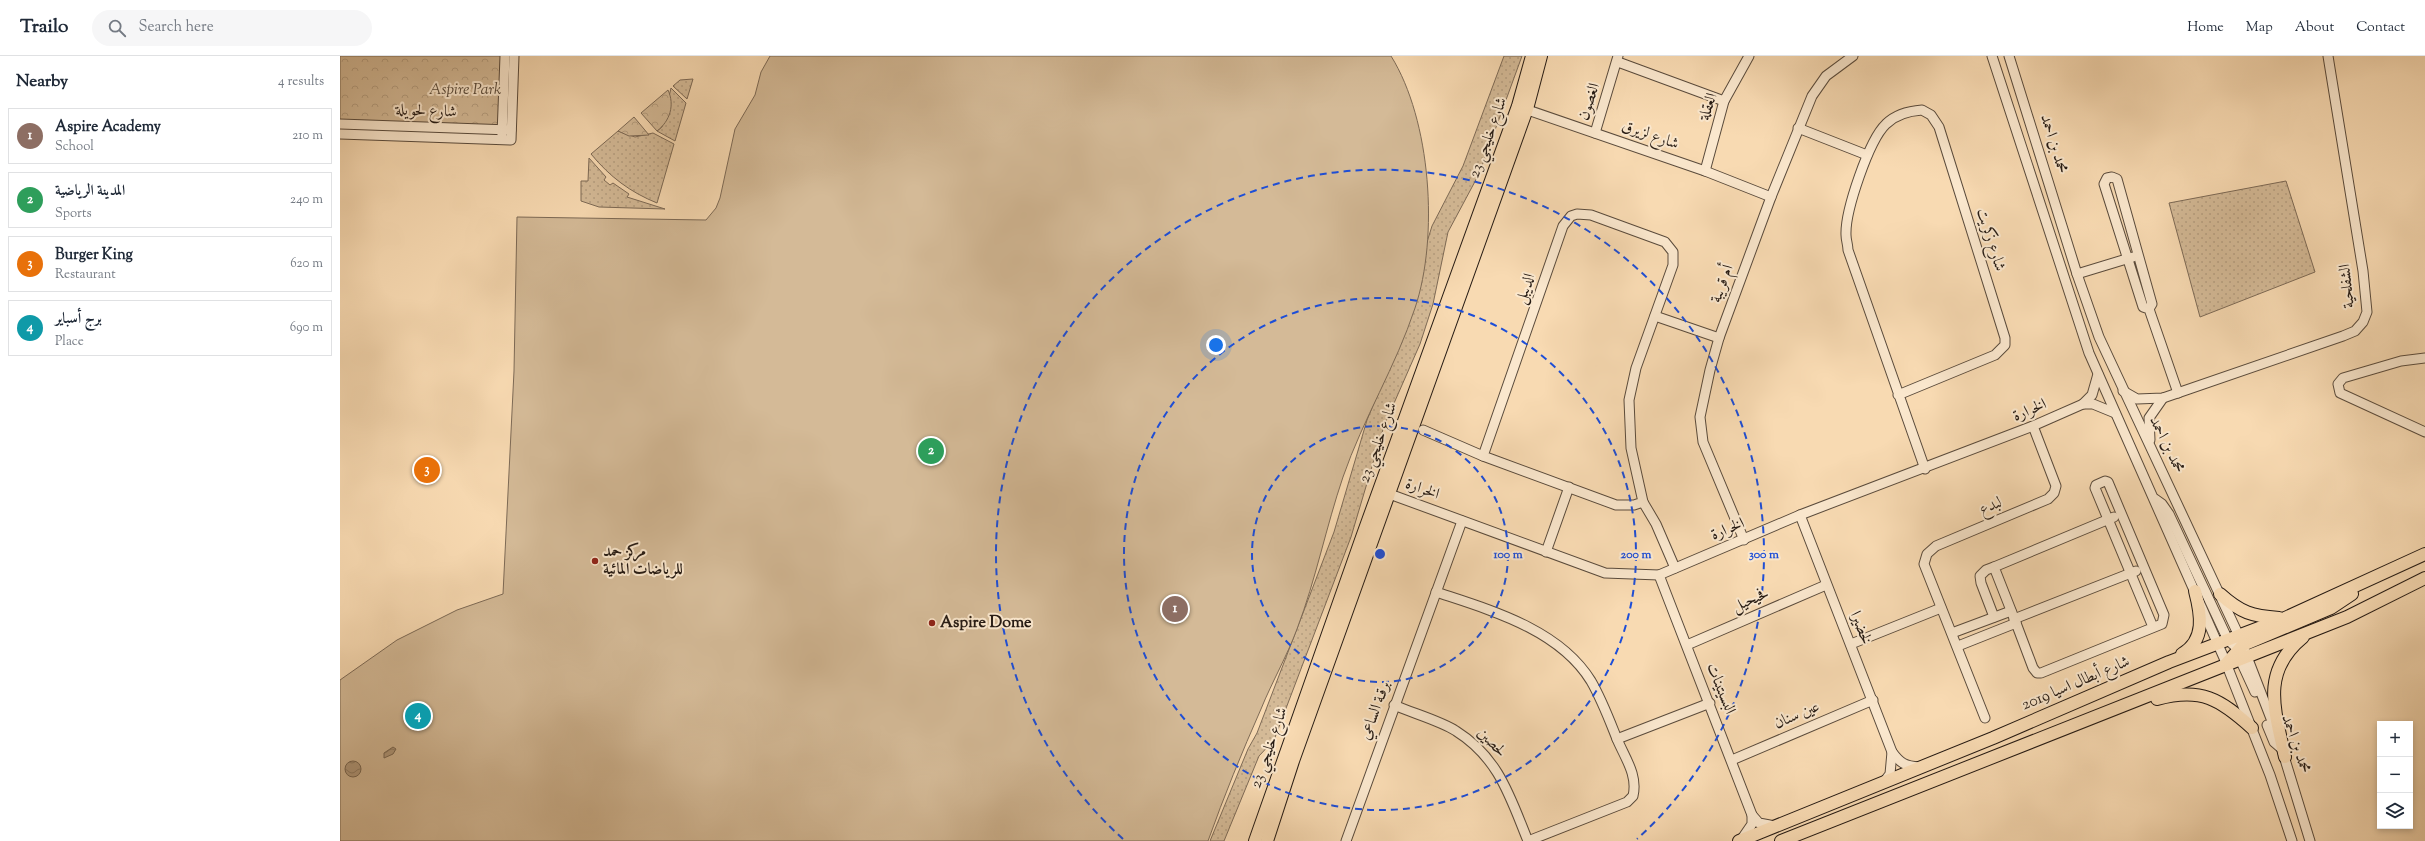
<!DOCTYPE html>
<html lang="en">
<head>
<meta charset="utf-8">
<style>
	:root { --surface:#fff; --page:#f6f6f7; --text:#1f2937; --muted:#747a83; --line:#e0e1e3; --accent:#b45309 }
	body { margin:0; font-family:"Sorts Mill Goudy",Amiri,serif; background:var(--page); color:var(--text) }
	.controls { position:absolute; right:12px; bottom:12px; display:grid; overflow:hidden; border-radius:0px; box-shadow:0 2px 6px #0003 }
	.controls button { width:36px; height:36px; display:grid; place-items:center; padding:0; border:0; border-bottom:1px solid var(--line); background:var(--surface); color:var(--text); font:20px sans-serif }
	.you { position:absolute; left:876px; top:289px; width:14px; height:14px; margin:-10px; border:3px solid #fff; border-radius:50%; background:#1a73e8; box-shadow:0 0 0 6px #1a73e833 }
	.badge { display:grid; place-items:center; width:26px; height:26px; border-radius:50%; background:var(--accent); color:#fff; font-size:13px; font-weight:700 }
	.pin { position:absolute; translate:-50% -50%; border:2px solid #fff; box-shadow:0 1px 4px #0006 }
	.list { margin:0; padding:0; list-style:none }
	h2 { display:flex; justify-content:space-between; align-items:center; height:52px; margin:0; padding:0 16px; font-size:17px }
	h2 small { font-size:13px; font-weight:400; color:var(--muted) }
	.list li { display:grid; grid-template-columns:26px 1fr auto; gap:12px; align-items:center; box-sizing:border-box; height:56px; margin:0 8px 8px; padding:0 8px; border:1px solid var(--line); border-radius:0px }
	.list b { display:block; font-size:15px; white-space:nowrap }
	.list p { margin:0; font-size:13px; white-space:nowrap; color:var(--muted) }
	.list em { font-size:13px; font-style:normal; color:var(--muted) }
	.icon { flex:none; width:22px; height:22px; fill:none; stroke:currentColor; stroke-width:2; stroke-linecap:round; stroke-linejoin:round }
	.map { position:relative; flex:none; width:2085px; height:785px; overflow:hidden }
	header { display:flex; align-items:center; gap:24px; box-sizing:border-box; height:56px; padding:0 20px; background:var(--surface); border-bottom:1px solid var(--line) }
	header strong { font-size:19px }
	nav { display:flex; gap:22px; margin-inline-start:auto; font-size:14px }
	.search { width:280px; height:36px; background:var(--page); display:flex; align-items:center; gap:10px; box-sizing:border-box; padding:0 14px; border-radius:22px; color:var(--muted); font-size:15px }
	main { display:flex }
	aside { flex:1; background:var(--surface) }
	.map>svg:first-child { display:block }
	.grass { fill:url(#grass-dots); stroke:#7d6a56 }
	.park { fill:url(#park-crowns); stroke:#7d6a56 }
	.garden { fill:#d4ba97; stroke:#7d6a56 }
	.water { fill:url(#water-waves); stroke:#796752 }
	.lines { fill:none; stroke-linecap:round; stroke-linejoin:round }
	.minor-casing { stroke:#5a4b3c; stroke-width:11 }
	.major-casing { stroke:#261b14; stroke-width:14 }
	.minor { stroke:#fae7cd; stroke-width:9 }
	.major { stroke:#f8dab2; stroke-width:12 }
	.ring { fill:none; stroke:#1d4ed8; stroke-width:2; stroke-dasharray:7 5 }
	.poi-dot { fill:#8f2418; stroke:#fae7cd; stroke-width:1.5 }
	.labels { text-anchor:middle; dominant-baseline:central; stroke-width:4; stroke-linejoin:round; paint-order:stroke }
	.park-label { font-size:16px; font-style:italic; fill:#5a4b3b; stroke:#fae7cd }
	.street-label { font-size:16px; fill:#261b14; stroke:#fae7cd }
	.poi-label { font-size:16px; font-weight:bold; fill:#261b14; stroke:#fae7cd; text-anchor:start }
	.centre { fill:#1d4ed8; stroke:#fae7cd; stroke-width:2 }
	.ring-label { font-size:12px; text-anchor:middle; font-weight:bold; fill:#1d4ed8; stroke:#fae7cd; stroke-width:4; stroke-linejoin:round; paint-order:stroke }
</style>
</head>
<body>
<header>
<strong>Trailo</strong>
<div class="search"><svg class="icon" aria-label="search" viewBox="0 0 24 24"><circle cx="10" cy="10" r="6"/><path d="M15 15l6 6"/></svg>Search here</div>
<nav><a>Home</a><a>Map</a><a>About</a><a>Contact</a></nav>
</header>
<main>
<aside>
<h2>Nearby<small>4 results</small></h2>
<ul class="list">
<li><span class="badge" style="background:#8d6e63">1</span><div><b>Aspire Academy</b><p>School</p></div><em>210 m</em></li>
<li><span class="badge" style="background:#2e9e5b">2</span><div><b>المدينة الرياضية</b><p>Sports</p></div><em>240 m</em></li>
<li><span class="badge" style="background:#e8710a">3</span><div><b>Burger King</b><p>Restaurant</p></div><em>620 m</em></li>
<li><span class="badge" style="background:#0f9aa8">4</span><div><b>برج أسباير</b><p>Place</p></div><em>690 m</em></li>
</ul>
</aside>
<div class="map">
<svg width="2085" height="785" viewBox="0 0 2085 785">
	<defs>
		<pattern id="grass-dots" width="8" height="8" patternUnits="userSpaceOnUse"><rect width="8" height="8" fill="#d4ba97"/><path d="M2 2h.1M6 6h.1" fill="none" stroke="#b69f81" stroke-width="1.8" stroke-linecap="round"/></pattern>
		<pattern id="park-crowns" width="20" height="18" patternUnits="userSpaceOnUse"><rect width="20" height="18" fill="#d4ba97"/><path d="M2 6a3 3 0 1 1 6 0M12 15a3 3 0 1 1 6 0" fill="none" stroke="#b69f81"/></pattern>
		<pattern id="water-waves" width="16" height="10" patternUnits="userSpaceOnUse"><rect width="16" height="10" fill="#b1997c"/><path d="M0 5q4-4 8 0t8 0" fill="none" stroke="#907c64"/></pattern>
	</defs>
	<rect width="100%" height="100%" fill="#f8dab2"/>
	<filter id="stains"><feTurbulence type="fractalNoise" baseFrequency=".005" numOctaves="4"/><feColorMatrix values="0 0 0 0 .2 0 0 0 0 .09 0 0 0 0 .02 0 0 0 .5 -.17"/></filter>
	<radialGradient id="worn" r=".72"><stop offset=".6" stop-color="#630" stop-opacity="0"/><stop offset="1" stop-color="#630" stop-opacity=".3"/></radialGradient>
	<g class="grass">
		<path d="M1164,0H1182L1139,118L1108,176L1093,248L1080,288L1044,370L1011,481L934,684L919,700L884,785H870L908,693L917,677L994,476L1027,364L1044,323L1092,170L1123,110Z"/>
		<path d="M353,23L347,43L333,30L340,24Z"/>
		<path d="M331,32L346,47L335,85L317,75L322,71Z"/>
		<path d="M278,75L295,81L313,77L334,88L317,147C290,136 270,121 251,98Z"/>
		<path d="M249,102L266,121L264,124L270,129L273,127L289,138L287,141L325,153L259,151L241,145V125H248Z"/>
		<path d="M1946,125L1975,216L1860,261L1829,147Z"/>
	</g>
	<g class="park">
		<path d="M0,0H162L159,71L0,64Z"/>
		<path d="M328,34C335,49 330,65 317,75L301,57Z"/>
		<path d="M294,61L309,79L289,80L278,75Z"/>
	</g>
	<path class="garden" d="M430,0H1051C1091,64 1099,181 1075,252C1056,310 1023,363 1003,421C986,471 976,523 957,573C947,600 932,626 921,653C902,696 884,740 868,785H0V624L57,584L117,554L163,538L174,315L177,161L366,164L376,152L380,142L395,73L415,39L421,16Z"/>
	<g class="water">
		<path d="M53,691L56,693L53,698L44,702V697Z"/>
		<circle cx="13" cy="713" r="8"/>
	</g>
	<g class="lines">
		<g class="minor-casing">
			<g id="minor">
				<path d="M1652,0L1749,297L1884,602L1930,719L1952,785"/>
				<path d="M1669,0L1737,218L1759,281L1899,580L1935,673"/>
				<path d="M1278,6L1384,45"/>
				<path d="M1182,52L1365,115L1431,141"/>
				<path d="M0,68L171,74"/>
				<path d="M1458,72L1527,99"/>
				<path d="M1255,77L1278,0"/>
				<path d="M0,78L171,84L174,0"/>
				<path d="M162,79L165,0"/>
				<path d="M1365,115L1384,45L1409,0"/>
				<path d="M1237,158L1251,159L1325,186L1333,196V209L1296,312L1289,344L1291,392L1303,446L1294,449H1276L1143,400L1223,170L1231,160Z"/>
				<path d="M1737,218L1793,201"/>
				<path d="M1809,253L1803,251L1764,128L1767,122L1772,121L1777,123L1812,248L1809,253L1838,337"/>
				<path d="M1315,260L1379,282"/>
				<path d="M2085,302L2061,305L2003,322L1998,328L2000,337L2085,376"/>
				<path d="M1783,335L1797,343L1823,342L2003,280L2015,275L2023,266L2027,256L2023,215L1988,0"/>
				<path d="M1558,339L1655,299L1665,289V282L1599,71L1591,59L1582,54C1568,55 1556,58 1546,68C1529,84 1505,155 1506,179C1506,184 1508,189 1508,194L1585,413"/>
				<path d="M1743,348L1752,339L1758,318"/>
				<path d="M1083,374L1143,400"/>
				<path d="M1810,384L1809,362L1823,342"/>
				<path d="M1044,436L1265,517L1319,519L1460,459L1693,370L1743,348H1753L1775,357"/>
				<path d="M1815,443L1822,448L1829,458L1888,584L1903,598"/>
				<path d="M1303,446L1316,468L1335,512"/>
				<path d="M1460,459L1552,696C1560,707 1565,710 1579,711"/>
				<path d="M1404,484L1363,386L1360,361L1370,314L1379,282L1431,141L1472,40L1486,20L1513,0"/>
				<path d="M1206,496L1229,431"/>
				<path d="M1654,511L1646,514L1640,520L1641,527L1654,561"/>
				<path d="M1319,519L1412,759V768L1401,784"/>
				<path d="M1096,536C1150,554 1219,573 1251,625C1262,644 1269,663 1277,683C1285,702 1298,719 1293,740L1287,746L1188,785"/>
				<path d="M1674,563L1796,515"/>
				<path d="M1676,567L1654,511L1774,461"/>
				<path d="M1612,577L1671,555"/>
				<path d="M1511,588L1601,552"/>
				<path d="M1347,589L1486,529"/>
				<path d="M1618,590L1676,567L1693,612L1697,617H1701L1822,568L1824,559L1768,426L1765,425L1756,429L1755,432L1813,571"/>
				<path d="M1898,599L1915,636"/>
				<path d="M1054,649C1072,657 1101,665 1116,675C1159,702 1170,741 1188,785"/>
				<path d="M1645,662L1584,508L1587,498L1596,490L1708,443L1714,437L1716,430L1693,370"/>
				<path d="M1927,669L1934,686L1941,692"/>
				<path d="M1277,683L1370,647"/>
				<path d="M1943,697L1970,785"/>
				<path d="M1392,704L1533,644"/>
				<path d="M1544,726L1550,718L1552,696"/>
				<path d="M1412,759L1419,767L1435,770"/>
				<path d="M1006,785L1122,465"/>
			</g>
		</g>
		<g class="major-casing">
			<g id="major">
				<path d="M1880,538C1901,557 1912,560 1939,562"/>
				<path d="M1842,598C1866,584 1861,558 1855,535"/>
				<path d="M1887,607L1903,589L1991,552L2012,538"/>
				<path d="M1817,643C1861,631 1880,643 1912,672"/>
				<path d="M1945,701C1935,655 1920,616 1963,581"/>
				<path d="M915,785L1021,484L1178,50L1192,0"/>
				<path d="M927,785L953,705L1187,53L1201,0"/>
				<path d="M1399,785L1653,682L1829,606L1945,562L2085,498"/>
				<path d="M1441,785L2007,561L2085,522"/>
			</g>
		</g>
		<use href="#minor" class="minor"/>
		<use href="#major" class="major"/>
	</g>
	<g class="ring">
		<circle cx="1040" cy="498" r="128"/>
		<circle cx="1040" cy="498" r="256"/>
		<path d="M783 783A384 384 0 1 1 1297 783"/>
	</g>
	<g class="poi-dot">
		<circle cx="255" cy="505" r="4"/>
		<circle cx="592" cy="567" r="4"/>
	</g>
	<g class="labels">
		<g class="park-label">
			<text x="125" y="34">Aspire Park</text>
		</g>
		<g class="street-label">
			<text transform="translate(1250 46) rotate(-72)">الغصون</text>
			<text transform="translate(1369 51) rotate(-71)">العقلة</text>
			<text transform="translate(86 56) rotate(2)">شارع لحويلة</text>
			<text transform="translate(1310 80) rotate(19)">شارع لزيرق</text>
			<text transform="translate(1149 82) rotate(-70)">شارع خليجي 23</text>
			<text transform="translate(1713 88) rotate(73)">محمد بن احمد</text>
			<text transform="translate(1650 184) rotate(73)">شارع زكريت</text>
			<text transform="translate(1383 228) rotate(-70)">أم قريبة</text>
			<text transform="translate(2008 230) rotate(-96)">الشفلحية</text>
			<text transform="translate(1186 233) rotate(-71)">الديبل</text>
			<text transform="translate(1690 355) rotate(-23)">الخرارة</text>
			<text transform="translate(1039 387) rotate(-70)">شارع خليجي 23</text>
			<text transform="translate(1826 389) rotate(64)">محمد بن احمد</text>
			<text transform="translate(1082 434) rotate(20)">الخرارة</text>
			<text transform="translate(1651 451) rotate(-23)">لبدع</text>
			<text transform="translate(1388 474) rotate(-22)">الخرارة</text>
			<text transform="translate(1411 545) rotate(-23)">فحيحيل</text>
			<text transform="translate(1520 572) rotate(68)">لخضيرا</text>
			<text transform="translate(1736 628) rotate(-23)">شارع أبطال اسيا 2019</text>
			<text transform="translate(1380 633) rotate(68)">البسيتينات</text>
			<text transform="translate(1036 655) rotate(-70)">برقـة الساعي</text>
			<text transform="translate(1457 660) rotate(-23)">عين سنان</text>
			<text transform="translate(1151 687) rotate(46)">لحصين</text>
			<text transform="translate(1955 688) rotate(71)">محمد بن احمد</text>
			<text transform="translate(930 692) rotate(-71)">شارع خليجي 23</text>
		</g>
		<g class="poi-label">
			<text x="263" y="496">مركز حمد<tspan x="263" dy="18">للرياضات المائية</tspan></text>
			<text x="600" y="567">Aspire Dome</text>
		</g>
	</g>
	<circle cx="1040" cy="498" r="6" class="centre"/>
	<g class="ring-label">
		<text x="1168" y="502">100 m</text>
		<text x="1296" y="502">200 m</text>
		<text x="1424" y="502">300 m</text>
	</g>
	<rect width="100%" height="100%" filter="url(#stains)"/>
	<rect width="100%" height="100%" fill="url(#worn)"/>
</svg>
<div class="controls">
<button>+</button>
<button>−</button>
<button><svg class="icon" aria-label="layers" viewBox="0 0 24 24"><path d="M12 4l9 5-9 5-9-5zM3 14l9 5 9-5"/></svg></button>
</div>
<div class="you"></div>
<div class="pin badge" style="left:835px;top:553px;background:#8d6e63">1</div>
<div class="pin badge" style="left:591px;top:395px;background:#2e9e5b">2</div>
<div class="pin badge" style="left:87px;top:414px;background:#e8710a">3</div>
<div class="pin badge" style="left:78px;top:660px;background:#0f9aa8">4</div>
</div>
</main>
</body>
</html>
